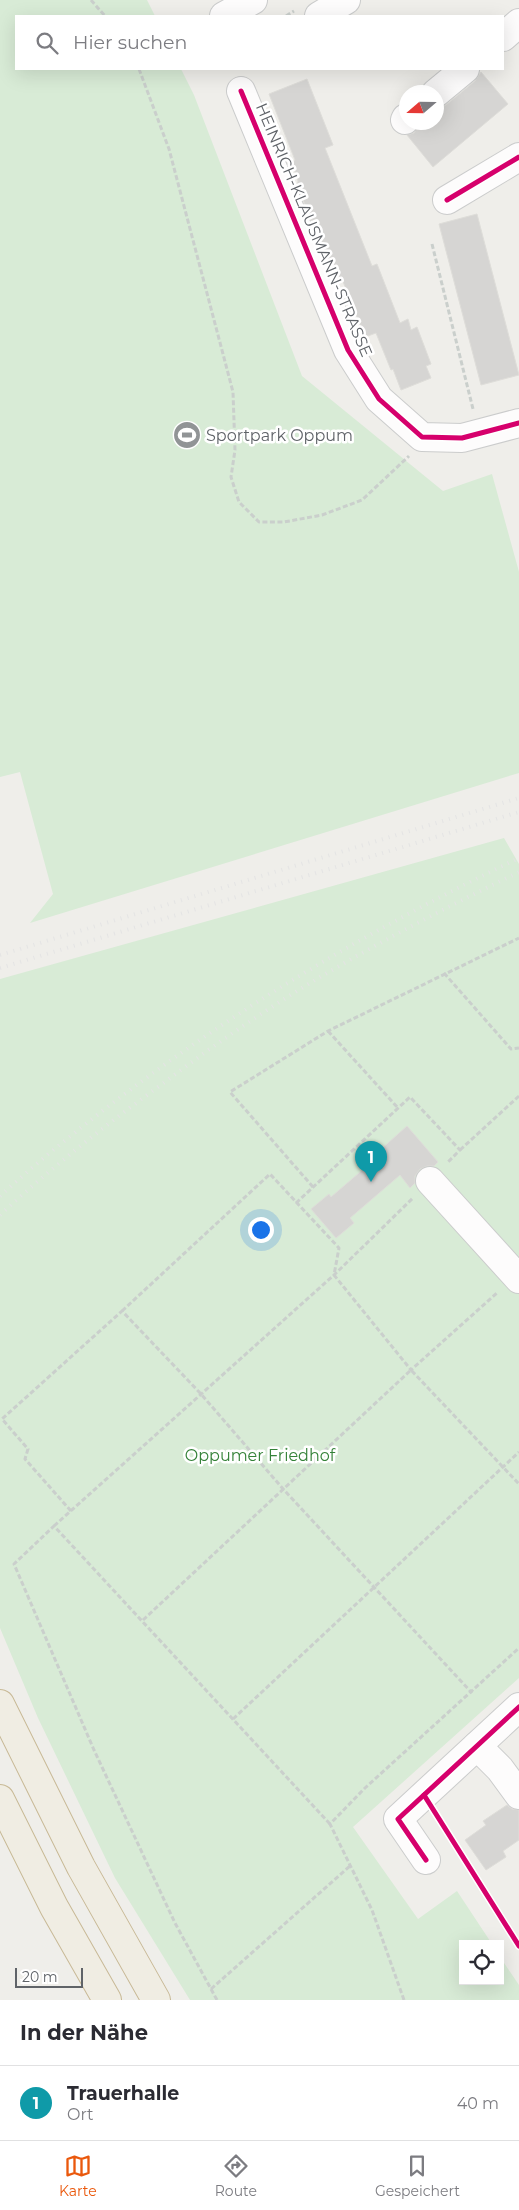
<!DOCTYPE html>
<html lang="de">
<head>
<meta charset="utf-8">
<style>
	:root { --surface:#fff; --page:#f7f7f7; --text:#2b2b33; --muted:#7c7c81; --line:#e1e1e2; --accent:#ea580c }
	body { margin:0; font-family:Montserrat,sans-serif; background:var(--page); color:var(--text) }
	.controls { position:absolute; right:15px; bottom:15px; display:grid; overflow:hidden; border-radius:0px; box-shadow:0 5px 20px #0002 }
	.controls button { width:45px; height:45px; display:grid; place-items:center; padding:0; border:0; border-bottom:1px solid var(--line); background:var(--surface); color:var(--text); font:25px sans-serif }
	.compass { position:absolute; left:399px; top:85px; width:45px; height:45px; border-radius:50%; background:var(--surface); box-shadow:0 5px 20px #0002; rotate:250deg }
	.scale { position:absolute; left:15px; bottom:12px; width:68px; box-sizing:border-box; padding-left:5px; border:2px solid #5f6368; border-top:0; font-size:14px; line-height:18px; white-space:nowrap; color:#5f6368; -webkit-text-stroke:4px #fff; paint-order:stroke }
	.you { position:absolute; left:260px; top:1229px; width:18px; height:18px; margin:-12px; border:4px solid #fff; border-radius:50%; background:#1a73e8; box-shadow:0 0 0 8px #1a73e833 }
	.badge { display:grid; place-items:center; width:32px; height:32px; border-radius:50%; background:var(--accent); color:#fff; font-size:16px; font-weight:700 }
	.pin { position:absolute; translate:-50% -41px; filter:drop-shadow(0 1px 2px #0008) }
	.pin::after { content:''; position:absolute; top:26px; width:18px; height:15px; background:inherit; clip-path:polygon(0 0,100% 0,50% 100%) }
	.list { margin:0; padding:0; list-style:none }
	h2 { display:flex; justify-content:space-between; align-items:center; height:65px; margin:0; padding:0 20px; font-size:21px }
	h2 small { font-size:16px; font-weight:400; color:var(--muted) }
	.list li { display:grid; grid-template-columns:32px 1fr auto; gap:15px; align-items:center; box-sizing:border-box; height:75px; padding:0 20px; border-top:1px solid var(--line) }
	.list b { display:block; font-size:19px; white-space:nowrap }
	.list p { margin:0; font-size:16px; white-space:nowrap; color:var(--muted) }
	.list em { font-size:16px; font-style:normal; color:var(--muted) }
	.icon { flex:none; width:28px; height:28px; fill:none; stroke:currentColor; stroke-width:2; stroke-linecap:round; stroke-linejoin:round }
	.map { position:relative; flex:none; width:519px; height:2000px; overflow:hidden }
	.search { position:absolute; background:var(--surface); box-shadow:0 5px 20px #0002; left:15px; right:15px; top:15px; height:55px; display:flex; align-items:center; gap:12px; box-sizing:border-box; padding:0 18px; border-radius:0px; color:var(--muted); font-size:19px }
	.sheet { height:140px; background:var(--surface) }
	nav { display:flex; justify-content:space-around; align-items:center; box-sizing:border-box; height:70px; border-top:1px solid var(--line); background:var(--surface); font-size:14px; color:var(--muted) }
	nav a { display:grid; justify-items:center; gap:2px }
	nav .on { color:var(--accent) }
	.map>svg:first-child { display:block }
	.green { fill:#d8ebd6 }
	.building { fill:#d6d5d3; stroke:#deddd9 }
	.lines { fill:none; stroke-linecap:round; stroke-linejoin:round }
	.minor-casing { stroke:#cbcccc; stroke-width:30 }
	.highway-casing { stroke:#c8b996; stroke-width:30 }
	.path { stroke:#cacfcc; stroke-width:3; stroke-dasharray:5 2.5; stroke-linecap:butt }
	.minor { stroke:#fdfcfc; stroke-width:28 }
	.highway { stroke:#f0ede3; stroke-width:28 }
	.rail { stroke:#e4e4e4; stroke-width:4; stroke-dasharray:1 6; stroke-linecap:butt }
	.cycleway-casing { stroke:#fff; stroke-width:8 }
	.cycleway { stroke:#d6006c; stroke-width:5 }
	.labels { text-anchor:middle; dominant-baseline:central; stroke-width:5; stroke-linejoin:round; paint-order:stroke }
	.street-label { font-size:16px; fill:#5f6368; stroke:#fff }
	.poi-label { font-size:16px; fill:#5f6368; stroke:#fff; text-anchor:start }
	.park-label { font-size:16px; fill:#348238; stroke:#fff }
</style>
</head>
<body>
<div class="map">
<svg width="519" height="2000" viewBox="0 0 519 2000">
	<rect width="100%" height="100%" fill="#efeeea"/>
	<g class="green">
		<path d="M0,0H147L155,16H16V69H181L194,95L302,376L443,491L492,474L519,572V773L30,923L53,894L20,772L0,777Z"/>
		<path d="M504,838L519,864V1678L353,1827L418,1919L457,1891L492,1944H463V1981H500V1957L519,1985V2000H190L115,1878L38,1718L0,1628V979Z"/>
	</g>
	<g class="building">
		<path d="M481,72L508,104L433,167L407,135L414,133L421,122H436V110L446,105L475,81Z"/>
		<path d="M307,79L333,145L325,148L372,266L377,264L400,323L408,319L411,330L417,327L431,364L426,366L431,378L401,390L393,369L391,370L376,333L365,337L342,279L336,281L297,185L298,181L292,162L295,160L269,94Z"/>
		<path d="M477,214L519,375L481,385L439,224Z"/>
		<path d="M407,1126L438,1162L434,1166H427L420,1169L415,1176V1183L410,1188L400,1175L350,1218L354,1223L336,1238L311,1209L329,1194L331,1197L380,1155L378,1152Z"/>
		<path d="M507,1805L512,1809L519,1810V1840L503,1851L506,1857L486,1870L465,1840L486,1825L483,1821Z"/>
	</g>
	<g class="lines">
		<g class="minor-casing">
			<g id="minor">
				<path d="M224,16L253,0"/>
				<path d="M319,16L346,0"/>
				<path d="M503,37L519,23"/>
				<path d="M241,91L348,350L379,399L422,437L462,438L519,423"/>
				<path d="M436,93L465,69"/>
				<path d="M405,120L406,118"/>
				<path d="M447,200L519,157"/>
				<path d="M430,1181L519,1279"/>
				<path d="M477,1746L500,1769L519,1795"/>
				<path d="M426,1860L398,1819L519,1707"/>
			</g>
		</g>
		<g class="highway-casing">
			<g id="highway">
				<path d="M0,1704L81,1867L156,2000"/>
				<path d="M0,1799L54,1907L107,2000"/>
			</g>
		</g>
		<g class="path">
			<path d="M91,0L105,16"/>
			<path d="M286,16L294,11"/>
			<path d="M139,69L169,149L233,392L235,450L231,477L239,502L259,522H284L322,515L362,500L409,456"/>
			<path d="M432,244L473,409"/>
			<path d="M444,973L511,1049L519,1048"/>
			<path d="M328,1031L398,1108"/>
			<path d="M460,1150L519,1096"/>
			<path d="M313,1187L230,1092L328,1031L519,938"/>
			<path d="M296,1203L410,1097L460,1150L447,1163"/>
			<path d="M122,1311L270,1174L339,1248L334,1275L411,1370L498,1292"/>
			<path d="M71,1511L25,1459L28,1449L2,1419L122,1311L201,1394L284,1490L472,1693"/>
			<path d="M54,1526L334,1275L413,1198"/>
			<path d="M143,1620L411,1370L519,1484"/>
			<path d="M233,1719L519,1452"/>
			<path d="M211,1989L350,1866"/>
			<path d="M217,2000L175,1923L94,1750L14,1564L54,1526L330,1824"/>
			<path d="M404,2000L372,1910L330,1824L365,1788L519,1648"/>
		</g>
		<use href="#minor" class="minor"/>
		<use href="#highway" class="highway"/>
		<g class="rail">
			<path d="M0,955L519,798"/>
			<path d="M0,968L519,812"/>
			<path d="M0,1196C44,1156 91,1119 138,1084C258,995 385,922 519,858"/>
			<path d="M0,1215C52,1167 108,1123 165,1082C223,1038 284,997 348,961C404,929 461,900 519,872"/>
		</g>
		<g class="cycleway-casing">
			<g id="cycleway">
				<path d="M241,91L348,350L379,399L422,437L462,438L519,423"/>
				<path d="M447,200L519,157"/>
				<path d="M424,1795L519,1946"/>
				<path d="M426,1860L398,1819L519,1707"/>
			</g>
		</g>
		<use href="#cycleway" class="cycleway"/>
	</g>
	<defs>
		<g id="stadium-disc" transform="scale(1.4375)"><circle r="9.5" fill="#919496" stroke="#fff"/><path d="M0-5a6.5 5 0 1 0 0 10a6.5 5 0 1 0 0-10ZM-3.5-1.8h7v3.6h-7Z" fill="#fff"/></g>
	</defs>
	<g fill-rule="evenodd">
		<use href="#stadium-disc" x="187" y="435"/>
	</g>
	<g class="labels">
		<g class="street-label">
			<text transform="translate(314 230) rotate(67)">HEINRICH-KLAUSMANN-STRASSE</text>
		</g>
		<g class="poi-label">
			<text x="206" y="435">Sportpark Oppum</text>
		</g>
		<g class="park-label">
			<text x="260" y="1455">Oppumer Friedhof</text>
		</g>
	</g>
</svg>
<div class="controls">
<button><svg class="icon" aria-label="locate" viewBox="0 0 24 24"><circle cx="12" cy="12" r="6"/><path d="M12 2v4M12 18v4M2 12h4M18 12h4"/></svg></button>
</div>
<svg class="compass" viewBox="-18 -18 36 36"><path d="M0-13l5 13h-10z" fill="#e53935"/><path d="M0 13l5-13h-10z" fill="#7c7c81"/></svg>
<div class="scale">20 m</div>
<div class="you"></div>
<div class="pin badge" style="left:371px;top:1182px;background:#0f9aa8">1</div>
<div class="search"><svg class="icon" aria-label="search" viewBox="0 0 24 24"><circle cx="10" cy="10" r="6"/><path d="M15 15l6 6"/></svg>Hier suchen</div>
</div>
<section class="sheet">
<h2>In der Nähe<small></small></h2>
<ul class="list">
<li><span class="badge" style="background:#0f9aa8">1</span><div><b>Trauerhalle</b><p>Ort</p></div><em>40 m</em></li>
</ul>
</section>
<nav>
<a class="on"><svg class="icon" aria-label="map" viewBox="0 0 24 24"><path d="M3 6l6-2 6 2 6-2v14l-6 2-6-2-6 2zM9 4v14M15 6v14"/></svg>Karte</a>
<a><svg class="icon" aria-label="directions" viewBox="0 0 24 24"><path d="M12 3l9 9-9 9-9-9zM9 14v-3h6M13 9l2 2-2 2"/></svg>Route</a>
<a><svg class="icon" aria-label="saved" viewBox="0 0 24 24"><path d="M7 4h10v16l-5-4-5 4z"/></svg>Gespeichert</a>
</nav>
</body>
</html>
